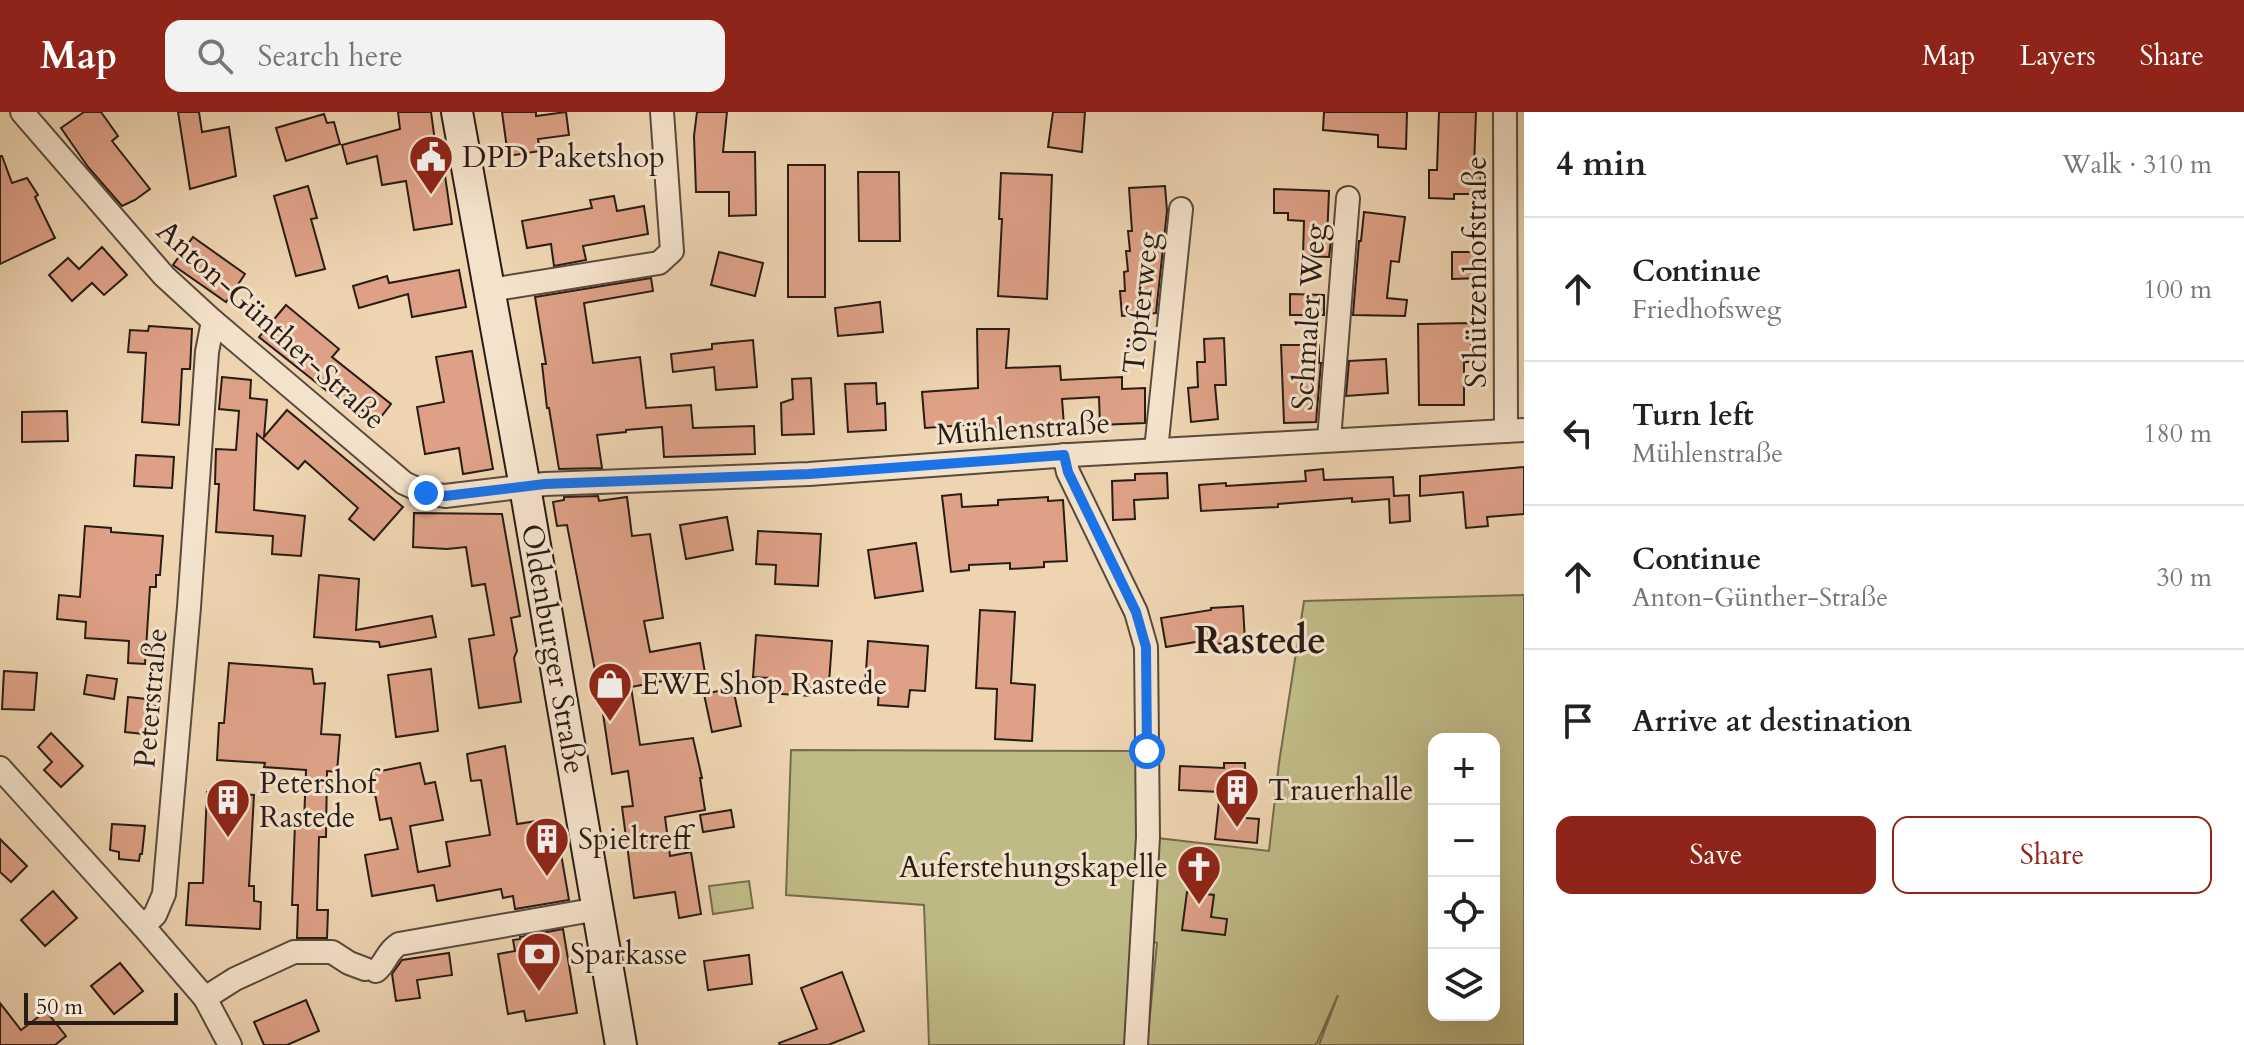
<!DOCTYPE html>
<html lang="en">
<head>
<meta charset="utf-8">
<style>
	:root { --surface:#fff; --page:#f2f2f2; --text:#222; --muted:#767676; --line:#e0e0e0; --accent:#8f2418 }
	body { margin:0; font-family:Cardo,serif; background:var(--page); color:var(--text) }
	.controls { position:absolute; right:24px; bottom:24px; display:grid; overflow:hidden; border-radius:16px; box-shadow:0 8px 32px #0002 }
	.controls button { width:72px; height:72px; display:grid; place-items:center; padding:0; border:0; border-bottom:2px solid var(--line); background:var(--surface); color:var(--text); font:40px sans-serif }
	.scale { position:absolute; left:24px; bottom:20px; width:154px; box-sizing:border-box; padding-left:8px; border:4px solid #291c16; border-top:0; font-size:22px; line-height:28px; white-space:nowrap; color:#291c16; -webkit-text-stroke:6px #f4e3cc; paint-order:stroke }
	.stop { position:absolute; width:24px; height:24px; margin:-18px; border:6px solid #1a73e8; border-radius:50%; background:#fff }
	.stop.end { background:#1a73e8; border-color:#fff; box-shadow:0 2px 8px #0008 }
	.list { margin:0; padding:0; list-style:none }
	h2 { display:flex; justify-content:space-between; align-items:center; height:104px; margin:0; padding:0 32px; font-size:34px }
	h2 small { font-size:26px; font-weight:400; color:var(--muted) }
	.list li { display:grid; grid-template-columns:52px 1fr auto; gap:24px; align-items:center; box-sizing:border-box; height:144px; padding:0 32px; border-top:2px solid var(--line) }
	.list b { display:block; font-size:30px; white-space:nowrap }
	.list p { margin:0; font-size:26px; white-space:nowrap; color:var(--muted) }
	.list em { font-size:26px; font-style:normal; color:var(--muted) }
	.actions { display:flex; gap:16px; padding:24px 32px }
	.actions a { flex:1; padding:18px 0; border:2px solid var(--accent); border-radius:16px; text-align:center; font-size:28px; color:var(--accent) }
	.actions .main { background:var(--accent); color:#fff }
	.icon { flex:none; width:44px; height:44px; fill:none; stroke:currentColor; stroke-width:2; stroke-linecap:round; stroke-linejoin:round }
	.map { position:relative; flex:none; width:1524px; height:933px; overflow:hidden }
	header { display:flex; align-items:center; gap:48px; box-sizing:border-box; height:112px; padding:0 40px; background:var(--accent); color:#fff }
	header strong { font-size:38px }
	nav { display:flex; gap:44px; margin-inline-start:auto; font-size:28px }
	.search { width:560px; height:72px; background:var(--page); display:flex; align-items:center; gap:20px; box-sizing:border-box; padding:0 28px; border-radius:16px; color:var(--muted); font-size:30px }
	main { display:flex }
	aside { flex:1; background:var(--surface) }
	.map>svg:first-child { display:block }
	.green { fill:#bfbb87; stroke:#746c4e; stroke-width:2; fill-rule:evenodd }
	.building { fill:#dea187; stroke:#291c16; stroke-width:2 }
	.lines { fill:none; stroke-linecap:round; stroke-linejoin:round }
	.street-casing { stroke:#5a4a3d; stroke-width:26 }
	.secondary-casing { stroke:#291c16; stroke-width:34 }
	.street { stroke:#f4e3cc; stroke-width:22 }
	.secondary { stroke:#f4e3cc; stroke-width:30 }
	.route { stroke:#1a73e8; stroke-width:10 }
	.labels { text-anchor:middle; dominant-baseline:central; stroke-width:6; stroke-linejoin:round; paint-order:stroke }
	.poi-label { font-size:30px; fill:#291c16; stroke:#f4e3cc; text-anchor:start }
	.street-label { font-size:30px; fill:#291c16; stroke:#f4e3cc }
	.district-label { font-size:38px; font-weight:bold; fill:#291c16; stroke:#f4e3cc }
</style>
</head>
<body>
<header>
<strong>Map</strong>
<div class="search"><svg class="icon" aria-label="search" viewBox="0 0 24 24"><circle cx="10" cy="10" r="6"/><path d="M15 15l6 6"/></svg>Search here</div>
<nav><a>Map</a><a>Layers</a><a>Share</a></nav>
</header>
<main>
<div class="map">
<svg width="1524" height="933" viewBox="0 0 1524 933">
	<rect width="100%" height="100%" fill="#eed4b1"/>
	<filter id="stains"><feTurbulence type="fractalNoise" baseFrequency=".0025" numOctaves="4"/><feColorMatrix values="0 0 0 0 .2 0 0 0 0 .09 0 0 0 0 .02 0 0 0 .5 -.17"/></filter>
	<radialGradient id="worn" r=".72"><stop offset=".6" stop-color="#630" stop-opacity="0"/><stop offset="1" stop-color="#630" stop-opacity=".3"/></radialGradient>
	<g class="green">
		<path d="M1524,483V933H1319L1338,883L1316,933H1147L1157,831L1141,825L1132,933H929L924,793L786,783L791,638L1147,639L1149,725L1269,739L1279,651L1304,489ZM1434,627H1494V903H1434Z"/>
		<path d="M749,769L753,796L713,802L709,774Z"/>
	</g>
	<g class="building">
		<path d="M84,0H101L118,24L112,29L150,77L135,88L122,94L88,55L61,16Z"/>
		<path d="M178,0H199L202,20L229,15L236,64L190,77Z"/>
		<path d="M398,0H431L437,44L442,43L452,112L414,118L406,69L382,73L377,44L347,52L342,33L400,17Z"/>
		<path d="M502,0H536V4L566,0L569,23L538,27L540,39L508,44Z"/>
		<path d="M697,0H727L723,40H755L756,103L729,104V80H696L694,24Z"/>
		<path d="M1053,0H1085L1082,40L1048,35Z"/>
		<path d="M1324,0H1407L1406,37L1378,35V23L1323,18Z"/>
		<path d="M1439,0H1476L1474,55H1481L1480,82H1454V87L1429,86V58H1437Z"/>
		<path d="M324,2L327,11L334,10L340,32L286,49L276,16Z"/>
		<path d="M0,44H2L12,71L27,66L38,83L35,85L55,126L0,152Z"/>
		<rect x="788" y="53" width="37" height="132"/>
		<path d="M858,60H899L900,129H859Z"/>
		<path d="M1001,61L1052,63L1047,187L998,184L1002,107H999Z"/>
		<path d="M308,74L317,106L311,107L325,157L296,164L274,84Z"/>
		<path d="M1165,74L1167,99L1156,201L1122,204L1120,179H1125L1124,160L1128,159L1126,139H1130L1128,119H1132L1129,76Z"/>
		<path d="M1274,77L1329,79L1327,128H1331L1329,145L1303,144L1304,109L1288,108V101H1274Z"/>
		<path d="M614,84L617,99L644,94L648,122L583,134L586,148L554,154L551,132L527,136L522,109L592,96L590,88Z"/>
		<path d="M1364,100L1405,105L1399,150L1391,149L1387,186L1407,188L1405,204L1353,203L1359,129H1361Z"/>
		<path d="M193,125L245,162L226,190L173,153Z"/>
		<path d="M102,135L127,163L104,183L92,171L72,189L49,163L68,146L79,157Z"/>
		<path d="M719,140L763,151L755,184L711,173Z"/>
		<path d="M1452,140H1481L1482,166L1452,167Z"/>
		<path d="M459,158L466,195L412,205L408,182L359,196L353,174L387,164L389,171Z"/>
		<path d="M651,166L653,179L584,191L593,251L640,245L646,296L691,293L693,316L754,314L755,342L664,345L662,315L626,318V320L597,323L602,356L559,357L549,296H547L542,252H546L535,185Z"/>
		<path d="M1290,182L1324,183V203H1290Z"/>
		<path d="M880,190L883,220L838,224L835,196Z"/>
		<path d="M286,193L339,237L332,245L391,292L377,310L352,290L347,295L259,225Z"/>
		<path d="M1471,211V250H1464V293H1419L1418,212Z"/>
		<path d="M149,214L192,217L190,257H182L179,313L142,310L146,241L128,240L130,218L148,219Z"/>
		<path d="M977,217H1009L1006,256L1060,254L1061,268L1122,265V277L1145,276V311L1100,313L1099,285L1062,287L1064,314L979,316V312L925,316L922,280L978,276Z"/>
		<path d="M1224,226L1226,273H1215L1218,307L1191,310L1188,276L1198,275L1197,250H1205L1204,227Z"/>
		<path d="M753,228L757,275L716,278L714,255L673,260L671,242L712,237V232Z"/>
		<path d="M1281,233H1319V251H1321L1316,310L1284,311Z"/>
		<path d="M472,239L493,357L463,362L459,336L425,342L417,295L444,290L436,245Z"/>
		<path d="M1386,247L1388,281L1346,284L1349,249Z"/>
		<path d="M222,265L251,268L250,286L267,288L264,325L287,298L403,395L374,428L349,407L358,396L305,349L298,357L257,322L254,398L305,404L301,444L272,442L273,424L216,420L219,372H215L216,337L236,338L239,299L219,297Z"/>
		<path d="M811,266L814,322L782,323L781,291L793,287L792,267Z"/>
		<path d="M876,271L877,292L885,291L886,318L848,320L845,272Z"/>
		<path d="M67,299L68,329L22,330V300Z"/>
		<path d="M136,343L174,345L172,376L134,374Z"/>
		<path d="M1524,355V402L1487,405L1488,414L1466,416L1463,380L1420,384V364Z"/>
		<path d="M1323,357L1324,368L1393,365L1394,384L1409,383L1410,409L1390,411L1389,387L1352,390V386L1278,392V395L1201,399L1199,373L1226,371V374L1306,369L1305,359Z"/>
		<path d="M1167,361L1168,386L1134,388L1135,407L1113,408L1112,369L1135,368V362Z"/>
		<path d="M961,382L962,395L998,393V388L1048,385V389L1063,388L1067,449L1044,450V455L1010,457V451L969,453V458L951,460L942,384Z"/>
		<path d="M598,384L599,389L627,385L632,424L650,422L663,506L644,509L650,540L700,531L705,561L631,575L640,633L693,626L702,666H700L705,698L665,705L670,744L691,740L701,802L679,806L675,780L634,786L622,695L633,694L628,659L612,662L602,595L567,413L557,414L553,390L564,388V385Z"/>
		<path d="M414,401L502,402L520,504L511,506L517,539L514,546L521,590L479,596L469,527L494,523L485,472L472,474L466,435L447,437L413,435Z"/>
		<path d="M727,405L733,438L686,447L680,413Z"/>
		<path d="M85,414L111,416V420L163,424L160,463H156V475H150L145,552L128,551L129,529L85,526L86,510L57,507L59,483L80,485Z"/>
		<path d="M758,419L821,422L818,474L775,472L776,453L756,452Z"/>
		<path d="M916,431L923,479L875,486L868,438Z"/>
		<path d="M319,463L359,467L356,518L432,504L436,525L380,535L379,530L314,525Z"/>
		<path d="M1243,494L1245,530L1213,532V527L1166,535L1161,506L1211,498V496Z"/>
		<path d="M980,498L1015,500L1011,571L1035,573L1032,629L995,627L997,577L976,576Z"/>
		<path d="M756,523L832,529L829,571L813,570L811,584L768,581L769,566L753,565Z"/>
		<path d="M868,529L928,534L925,579L910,578L908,595L878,593L879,576L865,574Z"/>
		<path d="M229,551L312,557L314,572L325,571L321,622L340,623L337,660L327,659L326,725H319L317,798H328L327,826H297L298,793H292L295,711H304L306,658L264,655L265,651L217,648L219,611H224Z"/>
		<path d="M431,557L438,619L396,625L388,563Z"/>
		<path d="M4,559L37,561L34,598L2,597Z"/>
		<path d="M87,563L117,567L114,587L84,582Z"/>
		<path d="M733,576L741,614L712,620L704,582Z"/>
		<path d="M128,585L156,588L153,623L125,620Z"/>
		<path d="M51,621L83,654L61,675L44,658L52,650L38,635Z"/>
		<path d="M505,634L517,712L550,707L554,729L559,730L569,788L515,797L513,784L503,786L501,777L437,789L434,773L372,784L365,743L398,737L391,706L380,708L371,661L420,651L425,672L435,670L443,708L410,714L418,760L450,754L446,730L490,723L481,668L471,669L467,642Z"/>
		<path d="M1224,651H1245L1246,706L1259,707L1257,731L1215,727L1220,680L1179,678L1180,654L1224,656Z"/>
		<path d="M207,680L254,683L249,774H254V789L261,790L260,817L186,813L189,771H203Z"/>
		<path d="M731,698L734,715L703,720L700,703Z"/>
		<path d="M112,712L145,714L142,742H140L139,749L119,747V740L110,738Z"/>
		<path d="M0,727L27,754L11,770L0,760Z"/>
		<path d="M53,779L77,806L45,834L21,808Z"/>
		<path d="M1187,780L1214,783L1211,805L1227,807L1225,823L1182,818Z"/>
		<path d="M563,817L577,901L526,909L524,899L508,902L498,842L515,839L513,828L520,827V825Z"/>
		<path d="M449,841L452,863L417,868L420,886L396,889L392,862L402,848Z"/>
		<path d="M749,843L752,872L708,878L704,849Z"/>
		<path d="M120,851L143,879L114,902L91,874Z"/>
		<path d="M842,860L864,919L828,933H780L779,931L817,917L801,876Z"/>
		<path d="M306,888L319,919L287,933H264L254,910Z"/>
		<path d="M0,891L21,918L46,899L66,924L55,933H0Z"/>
	</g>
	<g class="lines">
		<g class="street-casing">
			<g id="street">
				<path d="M22,0L164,164L213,209L404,371L426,381L445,384L545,372L809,362L1070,343L1524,318"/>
				<path d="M1505,0L1506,319"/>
				<path d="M490,178L659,151L672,139L662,0"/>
				<path d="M1329,328L1348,86"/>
				<path d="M1156,338L1181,97"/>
				<path d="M1064,343L1068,360L1136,500L1146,535L1148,725L1136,933"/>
				<path d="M0,656L143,814L205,886L230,933"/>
				<path d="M143,814L155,803L164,782L189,495L207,240L213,209"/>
				<path d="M376,859C387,850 386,840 399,832L598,797"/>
				<path d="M205,886L235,867L294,840H332L349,851L365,857"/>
			</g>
		</g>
		<g class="secondary-casing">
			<path id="secondary" d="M457,0L525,375L621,933"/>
		</g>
		<use href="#street" class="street"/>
		<use href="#secondary" class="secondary"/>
	</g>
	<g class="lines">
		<path class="route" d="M426,381L445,384L545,372L809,362L1064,343L1068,360L1136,500L1146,535L1147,639"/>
	</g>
	<defs>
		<g id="civic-pin" transform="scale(2.3)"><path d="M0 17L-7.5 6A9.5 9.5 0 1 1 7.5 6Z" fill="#8f2418" stroke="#f4e3cc"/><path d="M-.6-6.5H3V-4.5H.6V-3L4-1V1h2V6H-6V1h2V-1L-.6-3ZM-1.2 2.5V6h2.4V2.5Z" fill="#fff"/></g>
		<g id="shop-pin" transform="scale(2.3)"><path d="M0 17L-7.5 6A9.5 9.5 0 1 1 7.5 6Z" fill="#8f2418" stroke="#f4e3cc"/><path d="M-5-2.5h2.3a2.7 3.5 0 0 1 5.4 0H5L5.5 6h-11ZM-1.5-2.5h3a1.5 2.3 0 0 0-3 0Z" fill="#fff"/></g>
		<g id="building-pin" transform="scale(2.3)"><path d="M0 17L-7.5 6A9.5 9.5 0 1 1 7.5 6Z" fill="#8f2418" stroke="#f4e3cc"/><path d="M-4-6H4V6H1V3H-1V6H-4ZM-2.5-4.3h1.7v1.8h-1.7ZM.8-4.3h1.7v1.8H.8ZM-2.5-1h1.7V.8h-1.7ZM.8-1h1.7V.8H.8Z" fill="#fff"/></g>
		<g id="church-pin" transform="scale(2.3)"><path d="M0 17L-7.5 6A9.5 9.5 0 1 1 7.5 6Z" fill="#8f2418" stroke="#f4e3cc"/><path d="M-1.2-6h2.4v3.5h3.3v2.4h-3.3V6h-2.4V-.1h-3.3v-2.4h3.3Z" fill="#fff"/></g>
		<g id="bank-pin" transform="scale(2.3)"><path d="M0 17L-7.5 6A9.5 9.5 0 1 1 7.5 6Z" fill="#8f2418" stroke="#f4e3cc"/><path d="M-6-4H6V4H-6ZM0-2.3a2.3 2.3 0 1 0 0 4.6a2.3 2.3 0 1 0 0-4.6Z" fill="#fff"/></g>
	</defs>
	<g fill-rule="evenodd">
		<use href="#civic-pin" x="431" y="45"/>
		<use href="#shop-pin" x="610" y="572"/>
		<use href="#building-pin" x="1237" y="678"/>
		<use href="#building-pin" x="228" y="688"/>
		<use href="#building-pin" x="547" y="727"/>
		<use href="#church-pin" x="1199" y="755"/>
		<use href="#bank-pin" x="539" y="842"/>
	</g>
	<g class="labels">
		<g class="poi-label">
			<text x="462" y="45">DPD Paketshop</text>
			<text x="641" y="572">EWE Shop Rastede</text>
			<text x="259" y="671">Petershof<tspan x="259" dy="34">Rastede</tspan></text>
			<text x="1268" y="678">Trauerhalle</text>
			<text x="578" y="727">Spieltreff</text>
			<text x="1168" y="755" text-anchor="end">Auferstehungskapelle</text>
			<text x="570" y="842">Sparkasse</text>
		</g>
		<g class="street-label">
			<text transform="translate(1476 160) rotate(-90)">Schützenhofstraße</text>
			<text transform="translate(1141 191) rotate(-84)">Töpferweg</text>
			<text transform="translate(1309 205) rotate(-86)">Schmaler Weg</text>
			<text transform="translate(271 213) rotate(42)">Anton-Günther-Straße</text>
			<text transform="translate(1023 317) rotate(-4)">Mühlenstraße</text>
			<text transform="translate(553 537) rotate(80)">Oldenburger Straße</text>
			<text transform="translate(151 586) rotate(-85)">Peterstraße</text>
		</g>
		<g class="district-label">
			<text x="1260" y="529">Rastede</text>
		</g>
	</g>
	<rect width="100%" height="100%" filter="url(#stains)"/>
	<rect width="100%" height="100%" fill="url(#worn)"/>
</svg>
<div class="controls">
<button>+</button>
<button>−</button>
<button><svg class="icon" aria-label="locate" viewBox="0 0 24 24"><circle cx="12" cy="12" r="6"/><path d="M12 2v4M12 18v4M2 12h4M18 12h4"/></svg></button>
<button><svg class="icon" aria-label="layers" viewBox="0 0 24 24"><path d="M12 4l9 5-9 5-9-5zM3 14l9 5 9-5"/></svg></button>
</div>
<div class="scale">50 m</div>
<div class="stop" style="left:1147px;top:639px"></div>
<div class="stop end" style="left:426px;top:381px"></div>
</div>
<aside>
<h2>4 min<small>Walk · 310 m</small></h2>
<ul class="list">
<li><svg class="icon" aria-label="ahead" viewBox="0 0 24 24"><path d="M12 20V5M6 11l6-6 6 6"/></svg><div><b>Continue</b><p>Friedhofsweg</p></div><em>100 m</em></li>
<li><svg class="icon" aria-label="left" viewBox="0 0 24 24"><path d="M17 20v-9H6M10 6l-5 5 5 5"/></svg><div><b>Turn left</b><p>Mühlenstraße</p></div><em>180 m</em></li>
<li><svg class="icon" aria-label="ahead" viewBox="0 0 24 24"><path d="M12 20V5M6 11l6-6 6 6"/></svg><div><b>Continue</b><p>Anton-Günther-Straße</p></div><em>30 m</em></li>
<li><svg class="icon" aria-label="arrive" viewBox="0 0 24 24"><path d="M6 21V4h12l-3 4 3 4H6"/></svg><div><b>Arrive at destination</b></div></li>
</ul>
<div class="actions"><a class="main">Save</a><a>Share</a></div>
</aside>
</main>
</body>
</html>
